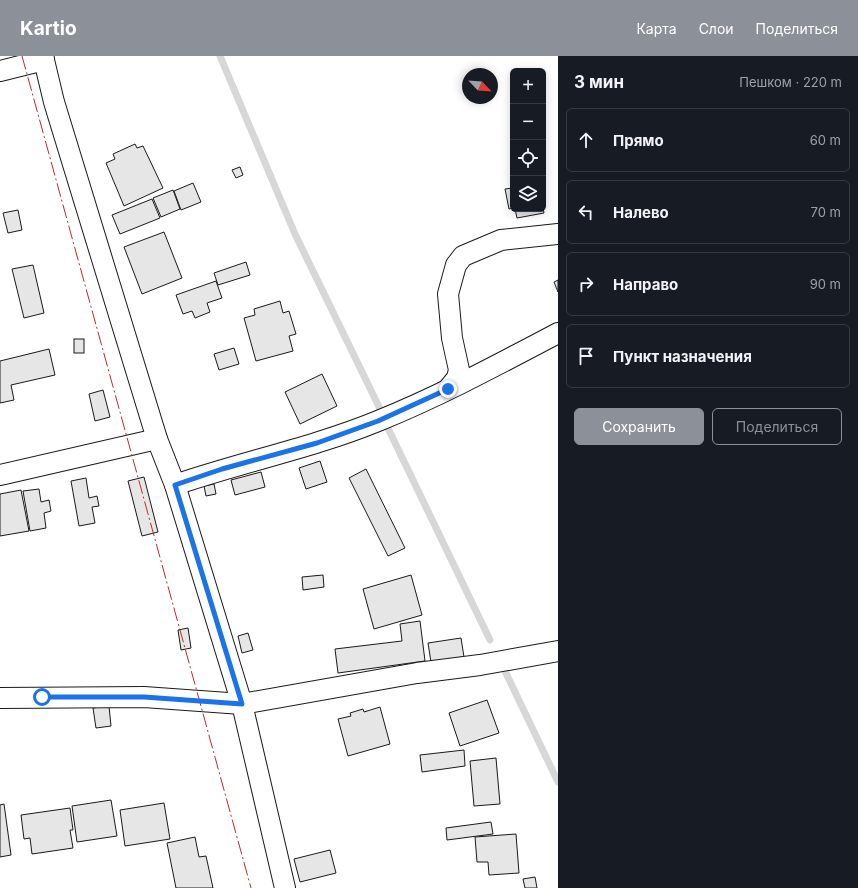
<!DOCTYPE html>
<html lang="ru">
<head>
<meta charset="utf-8">
<style>
	:root { --surface:#171b24; --page:#20242c; --text:#f1f3f6; --muted:#9ea1a6; --line:#363941; --accent:#8c9099 }
	body { margin:0; font-family:Inter,sans-serif; background:var(--page); color:var(--text) }
	.controls { position:absolute; right:12px; top:12px; display:grid; overflow:hidden; border-radius:6px; box-shadow:0 2px 10px #0003 }
	.controls button { width:36px; height:36px; display:grid; place-items:center; padding:0; border:0; border-bottom:1px solid var(--line); background:var(--surface); color:var(--text); font:20px sans-serif }
	.compass { position:absolute; left:462px; top:12px; width:36px; height:36px; border-radius:50%; background:var(--surface); box-shadow:0 2px 10px #0003; rotate:115deg }
	.stop { position:absolute; width:12px; height:12px; margin:-9px; border:3px solid #1a73e8; border-radius:50%; background:#fff }
	.stop.end { background:#1a73e8; border-color:#fff; box-shadow:0 1px 4px #0008 }
	.list { margin:0; padding:0; list-style:none }
	h2 { display:flex; justify-content:space-between; align-items:center; height:52px; margin:0; padding:0 16px; font-size:17px }
	h2 small { font-size:13px; font-weight:400; color:var(--muted) }
	.list li { display:grid; grid-template-columns:26px 1fr auto; gap:12px; align-items:center; box-sizing:border-box; height:64px; margin:0 8px 8px; padding:0 8px; border:1px solid var(--line); border-radius:6px }
	.list b { display:block; font-size:15px; white-space:nowrap }
	.list em { font-size:13px; font-style:normal; color:var(--muted) }
	.actions { display:flex; gap:8px; padding:12px 16px }
	.actions a { flex:1; padding:9px 0; border:1px solid var(--accent); border-radius:6px; text-align:center; font-size:14px; color:var(--accent) }
	.actions .main { background:var(--accent); color:#fff }
	.icon { flex:none; width:22px; height:22px; fill:none; stroke:currentColor; stroke-width:2; stroke-linecap:round; stroke-linejoin:round }
	.map { position:relative; flex:none; width:558px; height:832px; overflow:hidden }
	header { display:flex; align-items:center; gap:24px; box-sizing:border-box; height:56px; padding:0 20px; background:var(--accent); color:#fff }
	header strong { font-size:19px }
	nav { display:flex; gap:22px; margin-inline-start:auto; font-size:14px }
	main { display:flex }
	aside { flex:1; background:var(--surface) }
	.map>svg:first-child { display:block }
	.lines { fill:none; stroke-linecap:round; stroke-linejoin:round }
	.stream { stroke:#d7d7d7; stroke-width:7 }
	.building { fill:#e6e6e6; stroke:#1a1a1a }
	.minor-casing { stroke:#1a1a1a; stroke-width:22 }
	.minor { stroke:#fff; stroke-width:20 }
	.power { stroke:#c62828; stroke-width:1; stroke-dasharray:14 3 2 3; stroke-linecap:butt }
	.route { stroke:#1a73e8; stroke-width:5 }
</style>
</head>
<body>
<header>
<strong>Kartio</strong>
<nav><a>Карта</a><a>Слои</a><a>Поделиться</a></nav>
</header>
<main>
<div class="map">
<svg width="558" height="832" viewBox="0 0 558 832">
	<rect width="100%" height="100%" fill="#fff"/>
	<g class="lines">
		<g class="stream">
			<path d="M220,0L295,178L382,357"/>
			<path d="M385,366L490,584"/>
			<path d="M505,615L558,726"/>
		</g>
	</g>
	<g class="building">
		<path d="M135,88L137,92L143,90L163,132L124,150L106,107L115,103L113,98Z"/>
		<path d="M240,111L243,119L236,122L232,114Z"/>
		<path d="M193,127L201,146L181,154L174,135Z"/>
		<path d="M513,132V152L509,153L505,133Z"/>
		<path d="M173,134L180,153L161,161L153,142Z"/>
		<path d="M152,143L160,162L120,178L112,159Z"/>
		<path d="M543,152L544,157L517,162L515,153Z"/>
		<path d="M18,154L22,174L8,177L3,157Z"/>
		<path d="M164,176L182,222L142,238L124,191Z"/>
		<path d="M246,206L250,219L218,229L214,217Z"/>
		<path d="M33,209L44,257L24,262L12,213Z"/>
		<path d="M558,224V236L554,226Z"/>
		<path d="M216,225L222,242L207,247L210,256L195,262L192,255L183,258L176,239Z"/>
		<path d="M280,245L283,257L289,255L296,278L289,280L293,295L256,305L244,262L255,259L254,253Z"/>
		<rect x="74" y="283" width="10" height="14"/>
		<path d="M234,292L239,308L219,314L214,298Z"/>
		<path d="M49,293L55,319L11,329L14,344L0,347V305Z"/>
		<path d="M322,318L337,350L300,368L285,336Z"/>
		<path d="M103,334L110,361L95,365L89,338Z"/>
		<path d="M320,405L327,426L306,433L299,412Z"/>
		<path d="M366,413L405,492L388,500L349,422Z"/>
		<path d="M261,416L265,431L235,439L231,424Z"/>
		<path d="M144,421L158,476L142,480L128,425Z"/>
		<path d="M86,422L89,442L97,440L99,450L92,451L95,467L79,470L71,425Z"/>
		<path d="M214,428L216,438L206,440L204,430Z"/>
		<path d="M39,433L41,446L49,444L51,455L44,457L46,472L30,475L23,435Z"/>
		<path d="M21,434L29,475L0,480V438Z"/>
		<path d="M323,519L324,531L303,534L302,521Z"/>
		<path d="M411,519L422,559L374,573L363,533Z"/>
		<path d="M420,565L425,605L338,617L335,593L402,585L400,568Z"/>
		<path d="M188,572L191,592L181,594L178,574Z"/>
		<path d="M248,577L253,594L242,597L238,580Z"/>
		<path d="M461,582L464,601L431,606L428,587Z"/>
		<path d="M487,644L499,677L460,690L449,657Z"/>
		<path d="M109,650L111,670L96,672L93,652Z"/>
		<path d="M380,651L390,688L348,700L338,663L351,660L350,657L363,653L364,656Z"/>
		<path d="M464,694L465,710L422,716L420,699Z"/>
		<path d="M496,702L500,748L474,750L470,705Z"/>
		<path d="M111,744L117,780L77,786L72,750Z"/>
		<path d="M164,747L170,783L125,790L120,754Z"/>
		<path d="M4,748L11,799L0,801V749Z"/>
		<path d="M70,752L73,774H70L73,792L32,798L30,782L24,783L21,759Z"/>
		<path d="M491,766L493,778L447,784L446,772Z"/>
		<path d="M516,778L519,817L489,819L488,806H477L475,781Z"/>
		<path d="M195,781L199,801L206,800L213,832H176L167,787Z"/>
		<path d="M330,794L336,817L300,826L294,803Z"/>
		<path d="M535,821L537,832H525L523,823Z"/>
	</g>
	<g class="lines">
		<g class="minor-casing">
			<g id="minor">
				<path d="M43,0L54,46L157,383L175,429L242,648L285,832"/>
				<path d="M0,15L44,4"/>
				<path d="M448,333L457,322L459,314L452,282L448,238L456,209L463,200L501,184L558,178"/>
				<path d="M0,419L157,383"/>
				<path d="M175,429C242,406 312,392 378,365C440,340 499,308 558,277"/>
				<path d="M0,642L144,641L242,648L417,617L480,609L558,595"/>
			</g>
		</g>
		<use href="#minor" class="minor"/>
		<path class="power" d="M22,0L251,832"/>
	</g>
	<g class="lines">
		<path class="route" d="M42,641H144L242,648L175,429L222,413L317,387L378,365L448,333"/>
	</g>
</svg>
<div class="controls">
<button>+</button>
<button>−</button>
<button><svg class="icon" aria-label="locate" viewBox="0 0 24 24"><circle cx="12" cy="12" r="6"/><path d="M12 2v4M12 18v4M2 12h4M18 12h4"/></svg></button>
<button><svg class="icon" aria-label="layers" viewBox="0 0 24 24"><path d="M12 4l9 5-9 5-9-5zM3 14l9 5 9-5"/></svg></button>
</div>
<svg class="compass" viewBox="-18 -18 36 36"><path d="M0-13l5 13h-10z" fill="#e53935"/><path d="M0 13l5-13h-10z" fill="#9ea1a6"/></svg>
<div class="stop" style="left:42px;top:641px"></div>
<div class="stop end" style="left:448px;top:333px"></div>
</div>
<aside>
<h2>3 мин<small>Пешком · 220 m</small></h2>
<ul class="list">
<li><svg class="icon" aria-label="ahead" viewBox="0 0 24 24"><path d="M12 20V5M6 11l6-6 6 6"/></svg><div><b>Прямо</b></div><em>60 m</em></li>
<li><svg class="icon" aria-label="left" viewBox="0 0 24 24"><path d="M17 20v-9H6M10 6l-5 5 5 5"/></svg><div><b>Налево</b></div><em>70 m</em></li>
<li><svg class="icon" aria-label="right" viewBox="0 0 24 24"><path d="M7 20v-9h11M14 6l5 5-5 5"/></svg><div><b>Направо</b></div><em>90 m</em></li>
<li><svg class="icon" aria-label="arrive" viewBox="0 0 24 24"><path d="M6 21V4h12l-3 4 3 4H6"/></svg><div><b>Пункт назначения</b></div></li>
</ul>
<div class="actions"><a class="main">Сохранить</a><a>Поделиться</a></div>
</aside>
</main>
</body>
</html>
